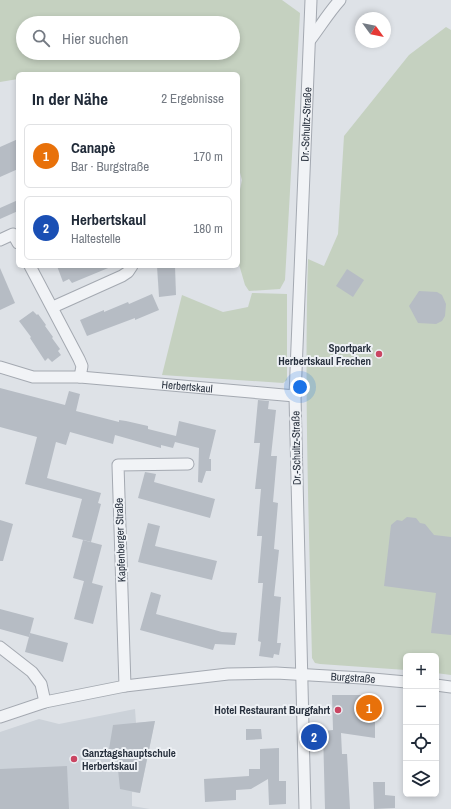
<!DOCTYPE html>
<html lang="de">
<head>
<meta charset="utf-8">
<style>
	:root { --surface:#fff; --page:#f6f6f7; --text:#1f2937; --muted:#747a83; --line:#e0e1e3; --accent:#ca4562 }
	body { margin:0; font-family:"Archivo Narrow",sans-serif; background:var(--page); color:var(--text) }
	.controls { position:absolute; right:12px; bottom:12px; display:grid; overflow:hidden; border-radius:6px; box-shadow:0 2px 6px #0003 }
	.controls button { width:36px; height:36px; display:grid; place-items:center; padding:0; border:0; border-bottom:1px solid var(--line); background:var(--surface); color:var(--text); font:20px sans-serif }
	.compass { position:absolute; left:355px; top:12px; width:36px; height:36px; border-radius:50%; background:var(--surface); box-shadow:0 2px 6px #0003; rotate:123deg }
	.you { position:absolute; left:300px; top:387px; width:14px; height:14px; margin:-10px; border:3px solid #fff; border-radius:50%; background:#1a73e8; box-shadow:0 0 0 6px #1a73e833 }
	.badge { display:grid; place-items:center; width:26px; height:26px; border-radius:50%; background:var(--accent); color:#fff; font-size:13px; font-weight:700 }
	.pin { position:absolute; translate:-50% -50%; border:2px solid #fff; box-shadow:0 1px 4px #0006 }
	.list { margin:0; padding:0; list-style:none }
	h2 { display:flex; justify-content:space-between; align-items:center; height:52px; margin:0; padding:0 16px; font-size:17px }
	h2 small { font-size:13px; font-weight:400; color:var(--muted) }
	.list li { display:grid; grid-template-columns:26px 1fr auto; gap:12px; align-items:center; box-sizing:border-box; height:64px; margin:0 8px 8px; padding:0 8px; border:1px solid var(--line); border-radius:6px }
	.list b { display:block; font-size:15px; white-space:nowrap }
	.list p { margin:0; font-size:13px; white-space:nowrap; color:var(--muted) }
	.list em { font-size:13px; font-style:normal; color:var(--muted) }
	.icon { flex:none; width:22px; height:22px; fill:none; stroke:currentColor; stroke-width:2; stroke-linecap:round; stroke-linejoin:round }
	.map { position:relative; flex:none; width:451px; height:809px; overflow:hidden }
	.search { position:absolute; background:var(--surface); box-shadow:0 2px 6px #0003; left:16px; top:16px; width:224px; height:44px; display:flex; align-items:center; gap:10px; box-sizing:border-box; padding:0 14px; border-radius:22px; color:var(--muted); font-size:15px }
	.panel { position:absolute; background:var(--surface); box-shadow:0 2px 6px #0003; left:16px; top:72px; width:224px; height:196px; border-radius:6px }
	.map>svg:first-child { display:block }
	.built { fill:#ccd2d9 }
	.green { fill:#c5d1c0; fill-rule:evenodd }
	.building { fill:#b6bcc4 }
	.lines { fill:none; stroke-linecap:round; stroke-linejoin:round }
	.street-casing { stroke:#a4a9b1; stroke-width:13 }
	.street { stroke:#f1f3f6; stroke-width:11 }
	.poi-dot { fill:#ca4562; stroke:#eef1f5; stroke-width:1.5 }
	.labels { text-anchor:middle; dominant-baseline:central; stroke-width:4; stroke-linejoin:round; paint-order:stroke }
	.street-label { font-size:11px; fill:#28313e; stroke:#eef1f5 }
	.poi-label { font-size:11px; font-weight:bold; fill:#28313e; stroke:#eef1f5; text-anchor:end }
</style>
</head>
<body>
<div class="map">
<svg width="451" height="809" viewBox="0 0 451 809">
	<rect width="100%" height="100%" fill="#dee2e7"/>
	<path class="built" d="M135,709L136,723L155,721L140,793L132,792V806L150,809H0V732L39,719L59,724Z"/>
	<g class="green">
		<path d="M0,0H282L300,13L285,280L280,289L249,291L245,285L238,261V199L242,180L238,165V74H18V79L0,82ZM23,23H233V53H23Z"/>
		<path d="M446,27L451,30V675L436,673V656H406V670L320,664L315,663L312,658C309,525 304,392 308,259L324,266L338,234L344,136L409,55Z"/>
		<path d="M252,293L287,294V380L283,383L162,375L182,295L223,312L248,307Z"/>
	</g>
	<g class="building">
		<path d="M18,139V169L0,177V147Z"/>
		<path d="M18,200V211L0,219V208Z"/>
		<path d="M57,266H113L72,283L69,279L63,282Z"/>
		<path d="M157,266H175L176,295L159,297Z"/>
		<path d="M0,268L15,303L0,310Z"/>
		<path d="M347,269L364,280L353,297L336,286Z"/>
		<path d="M419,291L437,292L442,295L446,304L445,316L442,321L436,324L418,323L409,306Z"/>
		<path d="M152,294L159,310L135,320V318L87,336L80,320L104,310V312L128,302L129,304Z"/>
		<path d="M33,311L37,315L38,314L46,325L45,326L53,337L52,338L60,349L58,351L61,355L52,362L48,358L45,361L30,338L31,337L19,321Z"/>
		<path d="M0,388L65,405L69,391L80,394L76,411L119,422V420L126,421L148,426V429L176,436L179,421L216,430L209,459H211V471H206L202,483L198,482L199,448L175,442L173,448L161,445V448L115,435L113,444L70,432L66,445L56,442L47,478L101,493L98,503L101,504L91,542L72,537L82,499L25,484L37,437L0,427Z"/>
		<path d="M258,400L269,401L268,409L276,410L271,456H277L273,502L278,503L274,549L279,550L274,596L281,597L277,643H281L279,655L274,654L273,658L259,656L261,642L258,641L263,583H258L262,536H257L261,489H255L260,443H254Z"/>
		<path d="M145,472L156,474L154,482L215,499L210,518L138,498Z"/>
		<path d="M407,517L416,518L420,523L425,524L434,535L451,537V635L431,633L436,593L384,586L391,525L397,520L402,521Z"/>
		<path d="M0,520L13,524L3,561H0Z"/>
		<path d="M148,523L160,526L155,546L217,561L212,580L138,562Z"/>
		<path d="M83,540L102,545L92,583L103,586L93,624L74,619L84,581L87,582L73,578Z"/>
		<path d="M151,592L161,595L156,614L222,632L237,633L235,645L215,644L213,650L140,630Z"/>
		<path d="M0,609L34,618L29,637L0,629Z"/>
		<path d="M30,633L68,643L63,662L25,652Z"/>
		<path d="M332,695H361V698H381V719H375V738L341,733L342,754H347L350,809H325L323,731L333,730Z"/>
		<path d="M155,721L140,793L120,789L116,750L109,749L113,725Z"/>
		<path d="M246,729H261L262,739L246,740Z"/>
		<path d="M279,748V781H286V804L269,805L268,779L251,789L236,790V800L205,802L204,779L249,776V769H260V749Z"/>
		<path d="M67,766L69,809H0V769Z"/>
		<path d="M373,782H385V795L395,796V808L374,809Z"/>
	</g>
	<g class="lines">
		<g class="street-casing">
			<g id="street">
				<path d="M310,40C320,27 329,12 340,0"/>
				<path d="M0,240L13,234L18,243"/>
				<path d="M30,266L79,359L82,366L80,377"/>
				<path d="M53,307L122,276L128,272L132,266"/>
				<path id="s1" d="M0,367L33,377H80L295,396"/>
				<path d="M0,647L32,672L41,684L45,702"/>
				<path d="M436,685L451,687"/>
				<path d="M125,686L118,465L188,464"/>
				<path id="s2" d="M0,717L45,702L125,686L228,674L276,673L362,678L406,682"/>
				<path id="s3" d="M305,809L295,396L311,0"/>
			</g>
		</g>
		<use href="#street" class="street"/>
	</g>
	<g class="poi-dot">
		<circle cx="379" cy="354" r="4"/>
		<circle cx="338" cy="710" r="4"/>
		<circle cx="74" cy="759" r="4"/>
	</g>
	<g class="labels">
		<g class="street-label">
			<text stroke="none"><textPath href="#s3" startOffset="685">Dr.-Schultz-Straße</textPath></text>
			<text stroke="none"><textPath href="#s1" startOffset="189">Herbertskaul</textPath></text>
			<text transform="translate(296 448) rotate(-91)">Dr.-Schultz-Straße</text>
			<text transform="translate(120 540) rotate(-92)">Kapfenberger Straße</text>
			<text stroke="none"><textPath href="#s2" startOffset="358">Burgstraße</textPath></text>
		</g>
		<g class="poi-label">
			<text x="371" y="348">Sportpark<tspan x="371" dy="13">Herbertskaul Frechen</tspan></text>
			<text x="330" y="710">Hotel Restaurant Burgfahrt</text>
			<text x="82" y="753" text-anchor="start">Ganztagshauptschule<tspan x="82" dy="13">Herbertskaul</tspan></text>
		</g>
	</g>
</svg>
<div class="controls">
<button>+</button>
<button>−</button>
<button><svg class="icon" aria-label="locate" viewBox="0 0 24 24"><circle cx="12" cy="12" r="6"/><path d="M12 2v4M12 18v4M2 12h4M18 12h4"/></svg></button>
<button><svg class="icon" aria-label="layers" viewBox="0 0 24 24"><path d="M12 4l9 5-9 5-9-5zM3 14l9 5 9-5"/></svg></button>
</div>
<svg class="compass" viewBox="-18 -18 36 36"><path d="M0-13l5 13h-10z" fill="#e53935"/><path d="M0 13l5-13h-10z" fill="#747a83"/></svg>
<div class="you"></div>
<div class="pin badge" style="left:369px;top:708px;background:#e8710a">1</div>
<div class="pin badge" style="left:314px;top:737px;background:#1a4fb4">2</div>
<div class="search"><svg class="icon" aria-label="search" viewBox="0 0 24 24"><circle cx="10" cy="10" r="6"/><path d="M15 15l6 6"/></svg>Hier suchen</div>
<section class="panel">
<h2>In der Nähe<small>2 Ergebnisse</small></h2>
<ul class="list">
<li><span class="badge" style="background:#e8710a">1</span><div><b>Canapè</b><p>Bar · Burgstraße</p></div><em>170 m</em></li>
<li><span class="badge" style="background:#1a4fb4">2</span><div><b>Herbertskaul</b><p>Haltestelle</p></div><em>180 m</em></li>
</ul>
</section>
</div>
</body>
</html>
